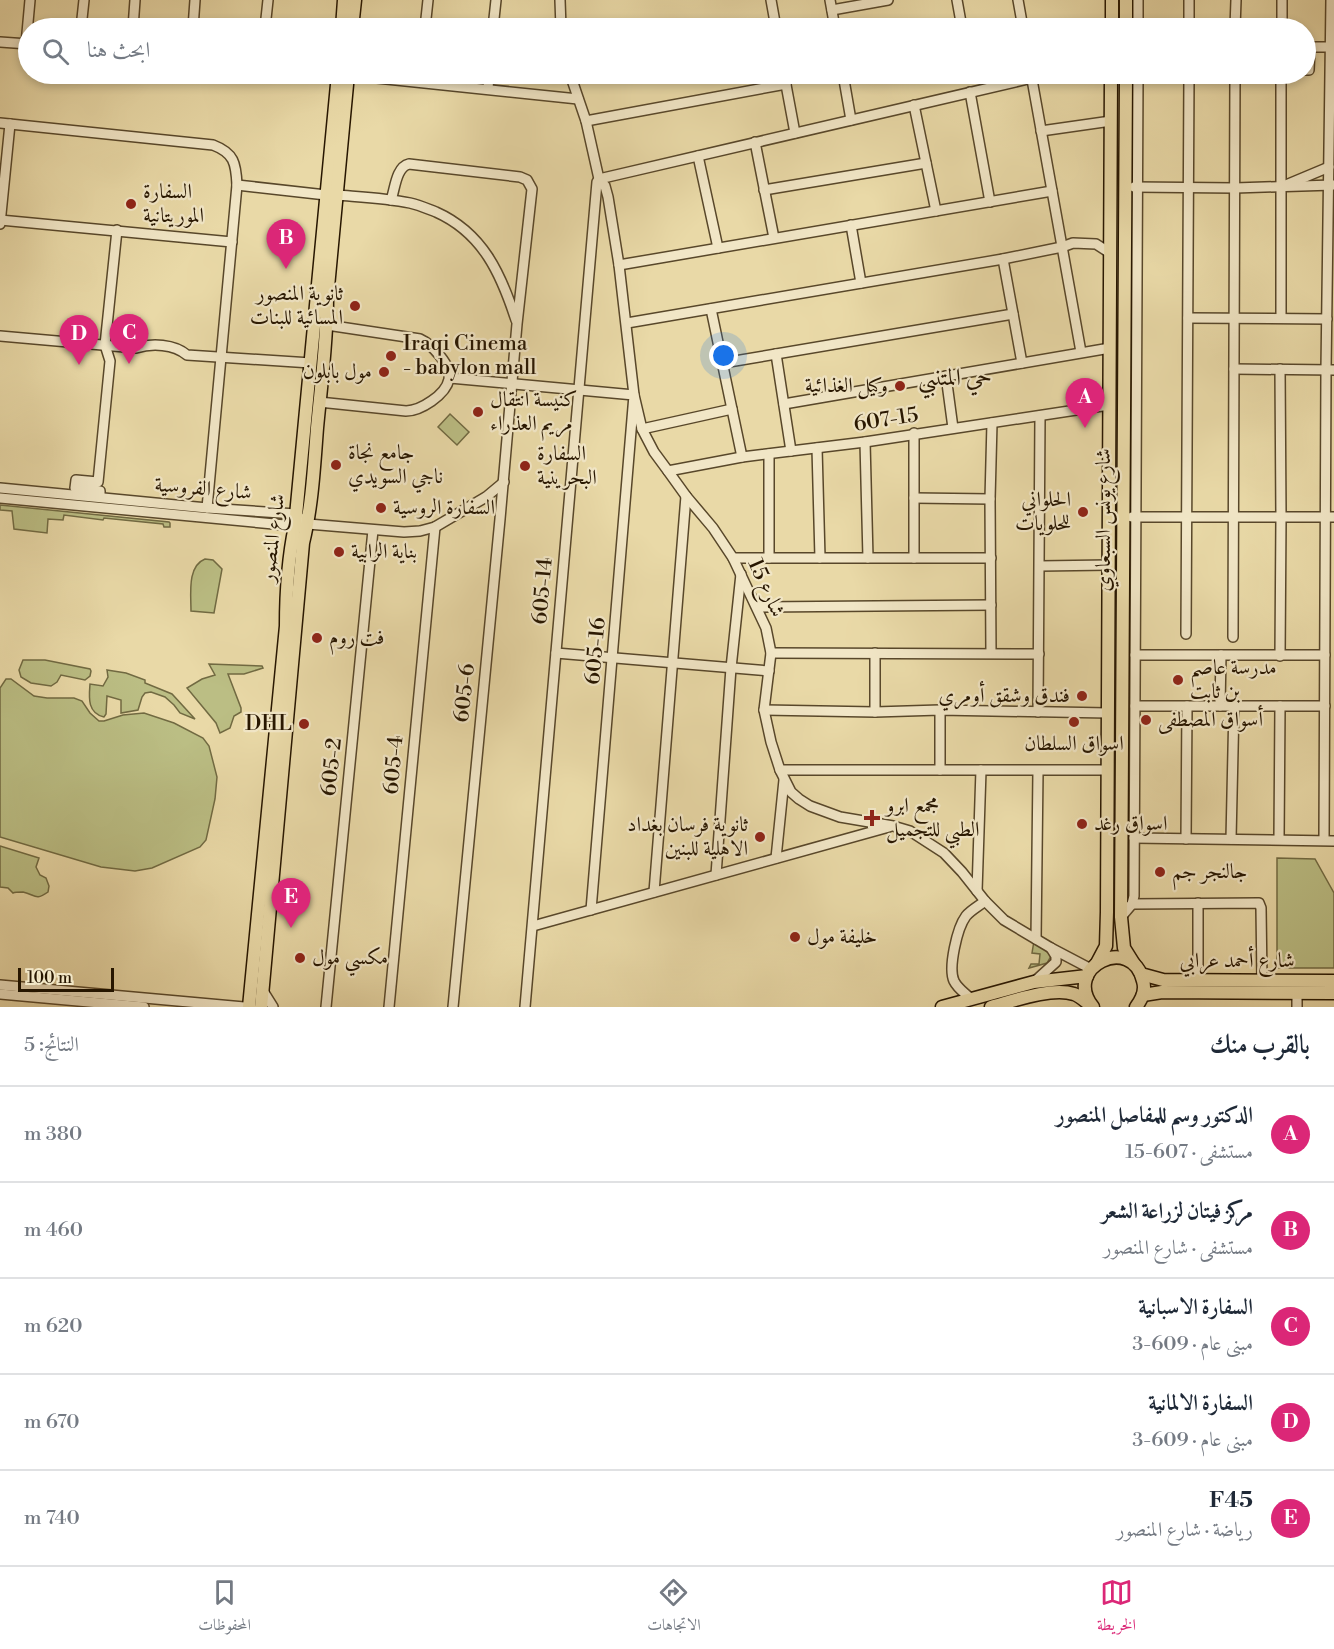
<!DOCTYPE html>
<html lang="ar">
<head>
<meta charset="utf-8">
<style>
	:root { --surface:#fff; --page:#f6f6f7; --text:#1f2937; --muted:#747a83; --line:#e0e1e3; --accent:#db2777 }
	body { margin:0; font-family:"Libre Bodoni",Amiri,serif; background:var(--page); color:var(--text); direction:rtl }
	.scale { position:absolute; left:18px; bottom:15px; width:96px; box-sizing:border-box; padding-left:6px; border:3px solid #271600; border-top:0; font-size:16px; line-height:21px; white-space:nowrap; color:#271600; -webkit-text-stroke:4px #f1e6c6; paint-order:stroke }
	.you { position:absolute; left:724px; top:356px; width:21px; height:21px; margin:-15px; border:4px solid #fff; border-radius:50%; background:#1a73e8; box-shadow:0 0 0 9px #1a73e833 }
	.badge { display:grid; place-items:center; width:39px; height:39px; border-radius:50%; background:var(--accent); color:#fff; font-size:20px; font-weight:700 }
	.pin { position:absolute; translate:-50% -50px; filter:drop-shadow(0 2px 3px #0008) }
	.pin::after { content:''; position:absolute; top:32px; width:21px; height:18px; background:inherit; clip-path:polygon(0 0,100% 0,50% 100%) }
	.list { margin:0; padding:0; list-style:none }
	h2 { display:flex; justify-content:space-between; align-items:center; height:78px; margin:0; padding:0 24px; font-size:26px }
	h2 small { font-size:20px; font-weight:400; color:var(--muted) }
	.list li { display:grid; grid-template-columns:39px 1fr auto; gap:18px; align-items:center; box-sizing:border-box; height:96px; padding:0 24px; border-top:2px solid var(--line) }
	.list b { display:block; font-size:22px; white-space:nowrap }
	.list p { margin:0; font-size:20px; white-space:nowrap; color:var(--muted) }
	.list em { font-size:20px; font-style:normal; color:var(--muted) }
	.icon { flex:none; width:33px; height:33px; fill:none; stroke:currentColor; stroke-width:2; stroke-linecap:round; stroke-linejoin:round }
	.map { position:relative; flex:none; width:1334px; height:1007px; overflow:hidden; direction:ltr }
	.search { position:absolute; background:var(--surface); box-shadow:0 3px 9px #0003; left:18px; right:18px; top:18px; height:66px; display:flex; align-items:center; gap:15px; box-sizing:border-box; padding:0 21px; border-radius:33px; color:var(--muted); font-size:22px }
	.sheet { height:558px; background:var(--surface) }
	nav { display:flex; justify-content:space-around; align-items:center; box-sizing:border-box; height:84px; border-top:2px solid var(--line); background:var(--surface); font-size:16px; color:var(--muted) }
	nav a { display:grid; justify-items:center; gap:3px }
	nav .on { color:var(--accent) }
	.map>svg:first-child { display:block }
	.green { fill:#bbbe84; stroke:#716a42; stroke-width:1.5 }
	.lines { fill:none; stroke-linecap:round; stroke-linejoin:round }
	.minor-casing { stroke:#58472a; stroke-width:12 }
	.major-casing { stroke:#271600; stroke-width:15 }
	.minor { stroke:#f1e6c6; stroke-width:9 }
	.major { stroke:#e9d9a7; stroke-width:12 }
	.poi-dot { fill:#8f2418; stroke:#f1e6c6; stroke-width:2 }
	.labels { text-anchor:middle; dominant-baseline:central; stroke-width:4.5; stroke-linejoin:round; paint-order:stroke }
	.poi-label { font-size:21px; fill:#271600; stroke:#f1e6c6; text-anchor:start }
	.street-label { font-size:21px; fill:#271600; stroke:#f1e6c6 }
	.quarter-label { font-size:24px; fill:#271600; stroke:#f1e6c6 }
</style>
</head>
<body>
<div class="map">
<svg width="1334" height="1007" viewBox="0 0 1334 1007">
	<rect width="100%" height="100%" fill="#e9d9a7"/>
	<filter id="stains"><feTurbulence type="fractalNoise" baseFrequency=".00333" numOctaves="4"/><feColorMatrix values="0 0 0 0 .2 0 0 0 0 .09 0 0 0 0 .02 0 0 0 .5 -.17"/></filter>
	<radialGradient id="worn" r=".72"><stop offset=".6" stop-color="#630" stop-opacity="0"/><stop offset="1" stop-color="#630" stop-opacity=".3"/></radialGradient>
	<g class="green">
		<path d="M450,414L469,432L457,445L438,427Z"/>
		<path d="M0,505L169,522L170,523V527H164L163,524L104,518L103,520L64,515L63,520L48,519L47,533L14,529L12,511L0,510Z"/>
		<path d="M205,559L213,560L222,569L214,613L191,611C191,594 187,566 205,559Z"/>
		<path d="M23,660H45L90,669L91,671L90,676L85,680L61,675L57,682L51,686L31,683L21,677L19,670Z"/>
		<path d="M209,664L262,666L263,668L244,674H228L241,708V712L234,716L230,728L220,733L216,723L187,688L202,679L215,675Z"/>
		<path d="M107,670L126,673L145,680V683L172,694L195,719L180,713L174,705L165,697L151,692L145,693L142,697L138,710L121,713V700L107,696L106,714L104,717C87,713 89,697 90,684L103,686L108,677Z"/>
		<path d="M6,679H11L34,696L47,698H74L82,701L90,713L99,721H104L123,715L144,713L174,723L203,738L209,746L217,777L215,799L206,840L200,847L152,868L135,871L101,867L0,837V688Z"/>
		<path d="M0,846L39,858L36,867L40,875L46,878L49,886L48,892C35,901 36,895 23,892C22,892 15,892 13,893L8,888L0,887Z"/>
		<path d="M1277,858L1315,859L1334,893V968H1277Z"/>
		<path d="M1034,941L1050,951L1051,956L1047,963L1029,968L1031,964H1039L1040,954L1032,953Z"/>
	</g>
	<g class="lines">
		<g class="minor-casing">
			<g id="minor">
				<path d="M560,0L561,28"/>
				<path d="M771,0L776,28"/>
				<path d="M830,0L835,28"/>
				<path d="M957,0L962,28"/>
				<path d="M1018,0L1023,28"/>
				<path d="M832,10L888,0"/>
				<path d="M81,28L84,0"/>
				<path d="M133,28L135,0"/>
				<path d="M193,28L195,0"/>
				<path d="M265,28L268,0"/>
				<path d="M425,28L428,0"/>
				<path d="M493,28L496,0"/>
				<path d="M1138,28V0"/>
				<path d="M1189,28V0"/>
				<path d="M1235,28L1236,0"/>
				<path d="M1282,28V0"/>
				<path d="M0,42L28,44"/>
				<path d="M26,44L30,0"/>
				<path d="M1306,47H1331"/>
				<path d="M1306,70H1309L1310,47"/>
				<path d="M570,74L586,121L599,179L605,186L608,197L619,265L634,395L642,429L654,452L668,471L686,496L713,528L733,558L766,628L771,653L764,710L771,742L780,770L791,792L799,799L810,806L840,817L893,826L910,831L944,853L962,872L985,901L1004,920L1051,948L1091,969"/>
				<path d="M784,74L795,133"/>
				<path d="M843,74L851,120"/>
				<path d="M1031,74L1081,352"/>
				<path d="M348,75L578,99"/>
				<path d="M488,89L489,74"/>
				<path d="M970,92L990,202"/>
				<path d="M914,105L936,211"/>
				<path d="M586,121L786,84"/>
				<path d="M0,123L213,145C234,153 236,163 237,185L207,508"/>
				<path d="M1041,131L1111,121"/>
				<path d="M755,142L774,238"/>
				<path d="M698,156L718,248"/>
				<path d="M237,185L326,195"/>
				<path d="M1286,185L1329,167"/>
				<path d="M1134,187L1235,188L1333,185"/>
				<path d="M764,190L926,163"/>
				<path d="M337,195C361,197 386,198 410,203C419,205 428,209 436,212C483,233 501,274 516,320"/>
				<path d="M391,200C395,189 396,167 409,164L520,177L527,180L532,189L517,324L500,519L453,1007"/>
				<path d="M0,220L232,242"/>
				<path d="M0,224L10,124"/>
				<path d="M851,225L861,283"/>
				<path d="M1003,259L1022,363"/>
				<path d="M619,265L1052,191"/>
				<path d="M711,309L742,457"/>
				<path d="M1188,318L1327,319"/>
				<path d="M1281,318V74"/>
				<path d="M627,323L1003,259L1062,247L1073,243L1096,244L1110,253"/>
				<path d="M0,336L136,348C152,343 174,344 187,355L311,363"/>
				<path d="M776,354L791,451"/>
				<path d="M723,363L1013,314"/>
				<path d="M1234,369L1334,370"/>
				<path d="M1280,369L1281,517L1280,656"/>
				<path d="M946,376L953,428"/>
				<path d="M450,378L634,395L591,910"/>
				<path d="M319,402L406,411C420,411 446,395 449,379C452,365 431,344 420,339L327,325"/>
				<path d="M784,404L1110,348"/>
				<path d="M642,429L732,409"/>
				<path d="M865,442L868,558"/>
				<path d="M817,448L820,558"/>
				<path d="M668,471L742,457L865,442L1109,405"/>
				<path d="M0,488L207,508L296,514L301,519"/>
				<path d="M100,497V491L75,488L76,480L98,482L110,361L105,345L117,230"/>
				<path d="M0,498L295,526L308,524L404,532L420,531L435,527L486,497L504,482"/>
				<path d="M914,498L990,499"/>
				<path d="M1132,517H1334"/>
				<path d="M733,558H991"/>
				<path d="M769,558V454"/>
				<path d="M914,558V433"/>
				<path d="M1040,566L1109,565"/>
				<path d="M757,607L991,605"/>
				<path d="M1186,634L1189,74"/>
				<path d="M1233,637L1235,74"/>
				<path d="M556,653L769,671"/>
				<path d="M771,653L1039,654"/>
				<path d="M875,653V712"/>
				<path d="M991,653L990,499L992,423"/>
				<path d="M1135,655H1325"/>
				<path d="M1135,706H1325"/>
				<path d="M1220,706L1221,655"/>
				<path d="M764,710L875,712L940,710L1108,713"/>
				<path d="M1038,712L1040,416"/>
				<path d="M780,770H1107"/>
				<path d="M940,770V710"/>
				<path d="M1134,838L1334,841"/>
				<path d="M1186,839L1187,706"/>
				<path d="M1231,839L1234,706"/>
				<path d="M1279,839L1280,706"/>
				<path d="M1324,840L1326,370L1331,0"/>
				<path d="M776,858L784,780"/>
				<path d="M716,875L731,668L741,574"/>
				<path d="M977,891L981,770"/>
				<path d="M654,892L686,496"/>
				<path d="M1198,903V980"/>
				<path d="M1132,904L1259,903L1261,908L1262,980"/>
				<path d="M1121,917L1132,904L1134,896L1138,74"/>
				<path d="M533,926L889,827"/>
				<path d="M1036,939L1038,771"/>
				<path d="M1034,982L1056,962V956L1051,948"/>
				<path d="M0,985L244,1007"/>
				<path d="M263,991L273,1007"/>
				<path d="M0,994L144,1007"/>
				<path d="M971,999C965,993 958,989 954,981C948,968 957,928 966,916C971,910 979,906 985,901"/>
				<path d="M326,1007L373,530"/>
				<path d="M389,1007L435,527"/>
				<path d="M525,1007L597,182L599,179L1032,78"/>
				<path d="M1297,1007V993"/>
			</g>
		</g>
		<g class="major-casing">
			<g id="major">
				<path d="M342,28L344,0"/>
				<path d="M352,28L355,0"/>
				<path d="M1112,28V0"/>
				<path d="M1126,28V0"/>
				<path d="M1126,74L1121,917L1124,948L1134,964"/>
				<path d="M1097,963L1106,946L1107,912L1111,74"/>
				<path d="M1141,974L1163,980L1334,981"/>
				<path d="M1143,995L1162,992L1334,993"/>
				<path d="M249,1007L286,626C286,592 288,559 295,526L338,74"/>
				<path d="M261,1007L303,543C312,506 314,467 317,428C321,385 327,342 327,298L348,74"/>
				<path d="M942,1007L1034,982L1087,976"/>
				<path d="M991,1007C1013,1001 1051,987 1074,994C1080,996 1085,1001 1090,1005"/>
				<path d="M1093,1007C1061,967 1132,933 1143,981C1146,990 1142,999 1136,1007"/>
			</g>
		</g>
		<use href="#minor" class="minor"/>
		<use href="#major" class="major"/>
	</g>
	<g class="poi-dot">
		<circle cx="131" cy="204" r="6"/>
		<circle cx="355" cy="306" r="6"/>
		<circle cx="391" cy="356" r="6"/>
		<circle cx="384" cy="372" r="6"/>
		<circle cx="900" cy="386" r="6"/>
		<circle cx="478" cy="412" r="6"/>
		<circle cx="336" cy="465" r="6"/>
		<circle cx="525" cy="466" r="6"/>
		<circle cx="381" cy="508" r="6"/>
		<circle cx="1083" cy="512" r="6"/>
		<circle cx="339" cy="552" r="6"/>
		<circle cx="317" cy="638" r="6"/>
		<circle cx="1178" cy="680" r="6"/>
		<circle cx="1082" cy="696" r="6"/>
		<circle cx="1146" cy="720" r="6"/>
		<circle cx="1074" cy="722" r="6"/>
		<circle cx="304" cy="724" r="6"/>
		<path d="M869 809h6v6h6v6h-6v6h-6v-6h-6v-6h6z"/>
		<circle cx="1082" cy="824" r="6"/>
		<circle cx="760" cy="837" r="6"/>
		<circle cx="1160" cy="872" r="6"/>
		<circle cx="795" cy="937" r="6"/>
		<circle cx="300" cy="958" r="6"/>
	</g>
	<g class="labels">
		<g class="poi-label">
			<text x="143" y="192">السفارة<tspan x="143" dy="24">الموريتانية</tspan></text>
			<text x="343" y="294" text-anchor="end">ثانوية المنصور<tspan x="343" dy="24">المسائية للبنات</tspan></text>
			<text x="403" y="344">Iraqi Cinema<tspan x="403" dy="24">- babylon mall</tspan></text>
			<text x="372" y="372" text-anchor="end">مول بابلون</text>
			<text x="888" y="386" text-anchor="end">وكيل الغذائية</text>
			<text x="490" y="400">كنيسة انتقال<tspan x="490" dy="24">مريم العذراء</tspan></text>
			<text x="348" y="453">جامع نجاة<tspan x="348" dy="24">ناجي السويدي</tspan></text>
			<text x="537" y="454">السفارة<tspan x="537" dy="24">البحرينية</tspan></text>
			<text x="1071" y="500" text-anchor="end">الحلواني<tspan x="1071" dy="24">للحلويات</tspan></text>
			<text x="393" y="508">السفارة الروسية</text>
			<text x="351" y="552">بناية الرابية</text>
			<text x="329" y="638">فت روم</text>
			<text x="1190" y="668">مدرسة عاصم<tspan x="1190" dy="24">بن ثابت</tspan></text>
			<text x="1070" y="696" text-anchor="end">فندق وشقق أومري</text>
			<text x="1158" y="720">أسواق المصطفى</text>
			<text x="292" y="724" text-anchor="end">DHL</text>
			<text x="1074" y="744" text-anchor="middle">اسواق السلطان</text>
			<text x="886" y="806">مجمع ابرو<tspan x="886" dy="24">الطبي للتجميل</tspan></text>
			<text x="1094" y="824">اسواق رغد</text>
			<text x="748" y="825" text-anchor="end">ثانوية فرسان بغداد<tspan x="748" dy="24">الاهلية للبنين</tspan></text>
			<text x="1172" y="872">جالنجر جم</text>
			<text x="807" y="937">خليفة مول</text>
			<text x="312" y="958">مكسي مول</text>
		</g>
		<g class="street-label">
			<text transform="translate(886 420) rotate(-9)">607-15</text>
			<text transform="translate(203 489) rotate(5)">شارع الفروسية</text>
			<text transform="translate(1104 520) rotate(-90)">شارع يونس السبعاوي</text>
			<text transform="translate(273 538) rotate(-83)">شارع المنصور</text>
			<text transform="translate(766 588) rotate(66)">شارع 15</text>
			<text transform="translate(543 591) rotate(-85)">605-14</text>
			<text transform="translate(596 651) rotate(-85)">605-16</text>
			<text transform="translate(465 693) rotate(-84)">605-6</text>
			<text transform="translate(394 765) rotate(-85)">605-4</text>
			<text transform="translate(332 767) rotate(-84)">605-2</text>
			<text x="1237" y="961">شارع أحمد عرابي</text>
		</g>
		<g class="quarter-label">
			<text x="955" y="378">حي المتنبي</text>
		</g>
	</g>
	<rect width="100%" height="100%" filter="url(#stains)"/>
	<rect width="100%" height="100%" fill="url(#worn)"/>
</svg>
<div class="scale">100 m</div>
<div class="you"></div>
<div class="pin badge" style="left:1085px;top:428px">A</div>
<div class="pin badge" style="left:286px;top:269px">B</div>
<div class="pin badge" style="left:129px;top:364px">C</div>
<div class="pin badge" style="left:79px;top:365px">D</div>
<div class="pin badge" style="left:291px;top:928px">E</div>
<div class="search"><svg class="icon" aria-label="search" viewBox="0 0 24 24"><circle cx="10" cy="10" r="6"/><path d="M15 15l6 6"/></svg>ابحث هنا</div>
</div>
<section class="sheet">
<h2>بالقرب منك<small>النتائج: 5</small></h2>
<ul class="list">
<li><span class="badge">A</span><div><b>الدكتور وسم للمفاصل المنصور</b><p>مستشفى · 607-15</p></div><em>380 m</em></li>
<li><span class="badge">B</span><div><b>مركز فيتان لزراعة الشعر</b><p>مستشفى · شارع المنصور</p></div><em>460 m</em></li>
<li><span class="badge">C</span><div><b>السفارة الاسبانية</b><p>مبنى عام · 609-3</p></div><em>620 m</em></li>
<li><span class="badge">D</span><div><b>السفارة الالمانية</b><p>مبنى عام · 609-3</p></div><em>670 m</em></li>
<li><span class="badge">E</span><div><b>F45</b><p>رياضة · شارع المنصور</p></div><em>740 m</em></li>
</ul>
</section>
<nav>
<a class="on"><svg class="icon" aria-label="map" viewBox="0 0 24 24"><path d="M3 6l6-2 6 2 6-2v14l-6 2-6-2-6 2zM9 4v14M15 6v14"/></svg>الخريطة</a>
<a><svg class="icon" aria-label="directions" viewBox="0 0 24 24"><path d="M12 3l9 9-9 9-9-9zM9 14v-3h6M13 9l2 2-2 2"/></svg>الاتجاهات</a>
<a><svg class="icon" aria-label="saved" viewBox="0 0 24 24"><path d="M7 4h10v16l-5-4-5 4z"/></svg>المحفوظات</a>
</nav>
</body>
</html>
